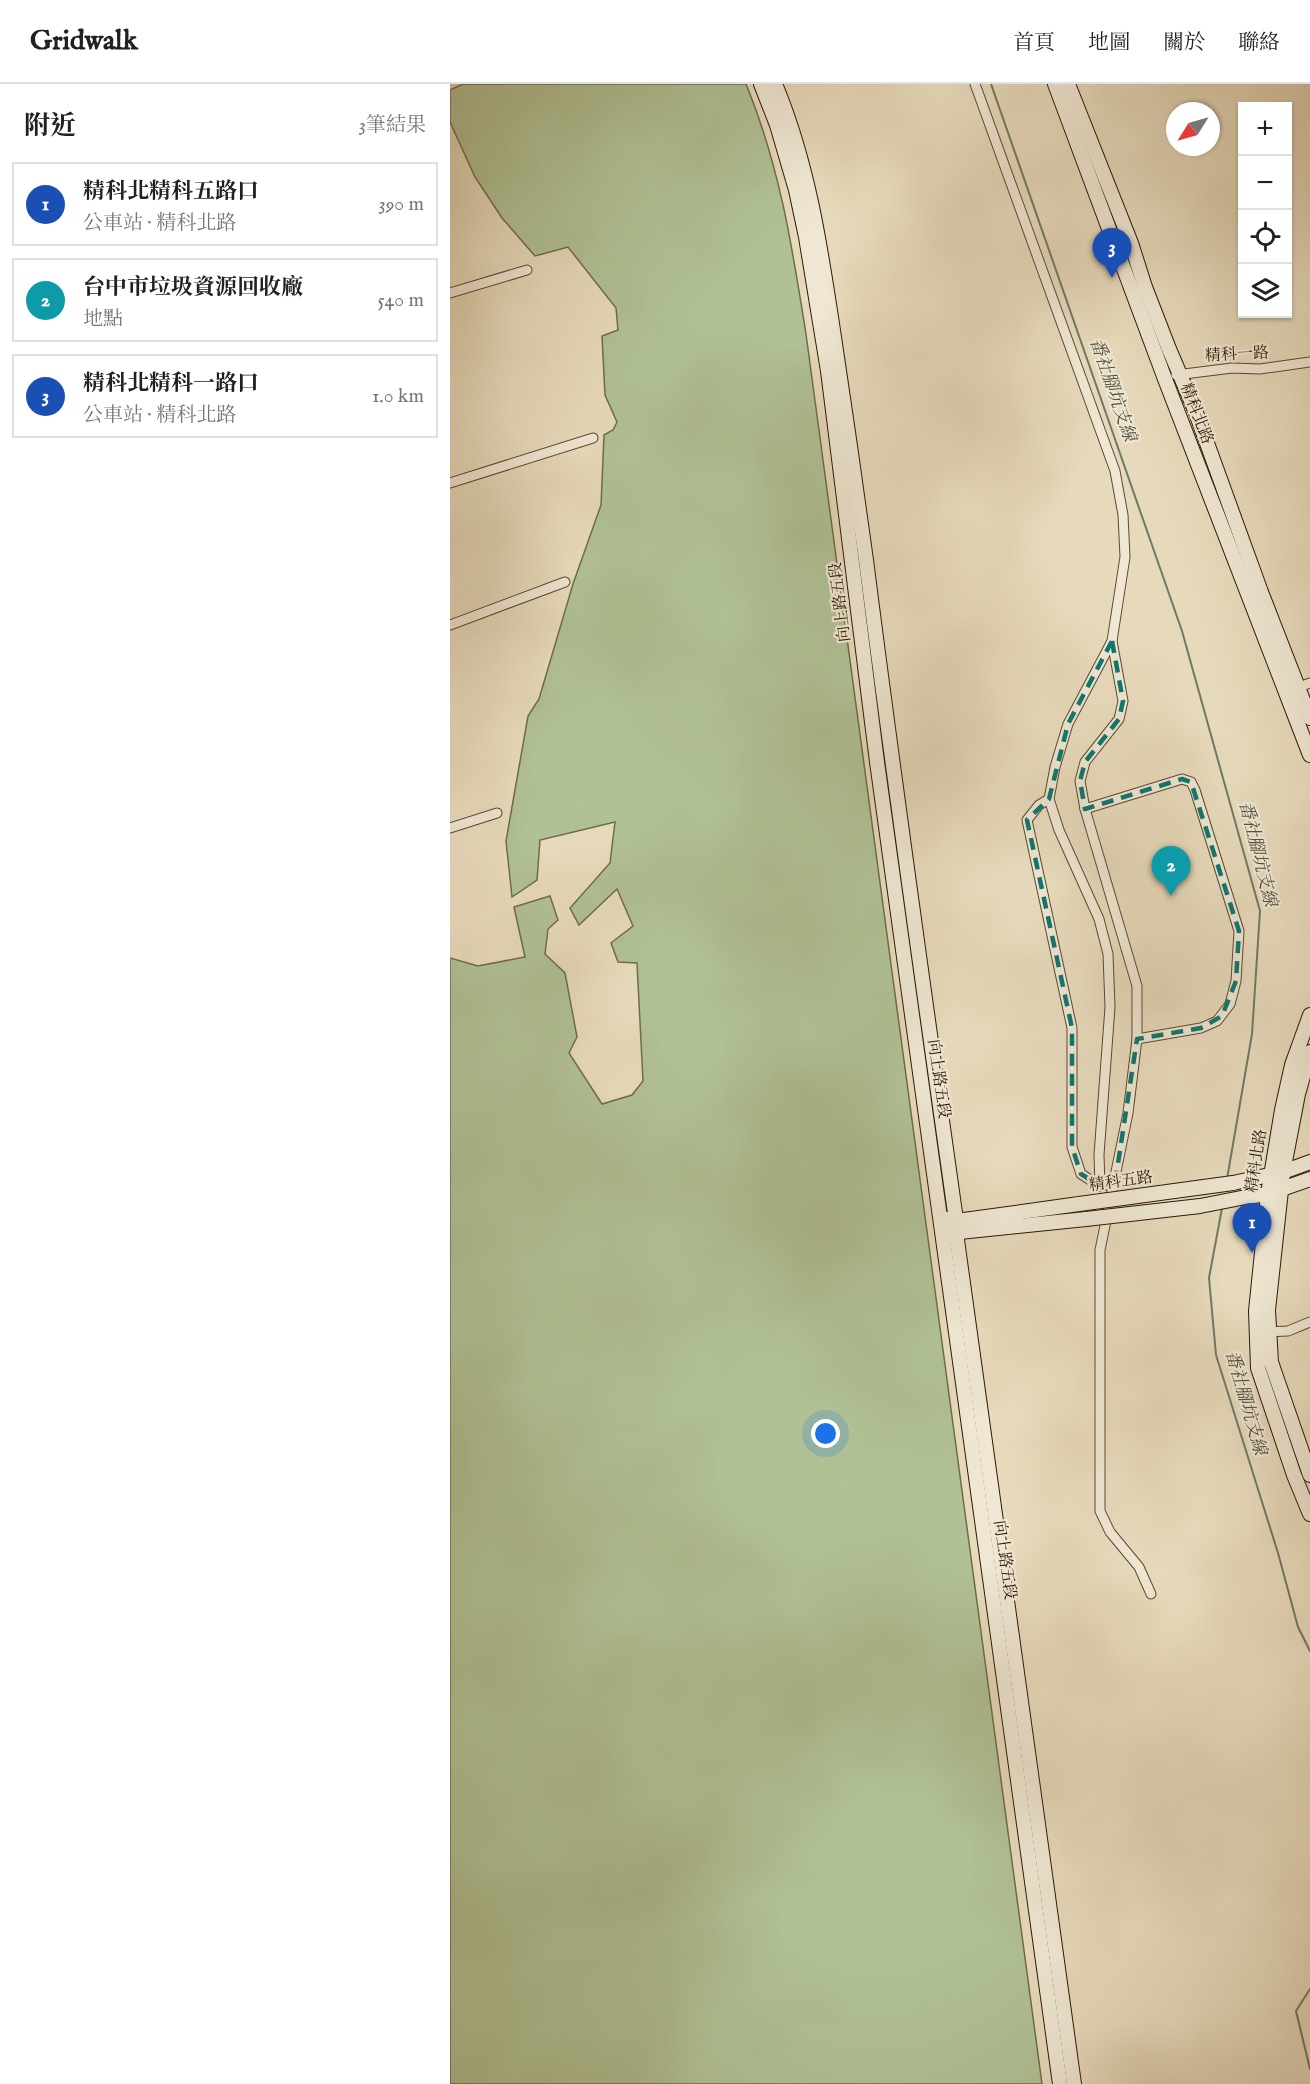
<!DOCTYPE html>
<html lang="zh-TW">
<head>
<meta charset="utf-8">
<style>
	:root { --surface:#fff; --page:#f2f2f2; --text:#202124; --muted:#757577; --line:#e0e0e0; --accent:#0b8043 }
	body { margin:0; font-family:"IM FELL English","Noto Serif TC",serif; background:var(--page); color:var(--text) }
	.controls { position:absolute; right:18px; top:18px; display:grid; overflow:hidden; border-radius:0px; box-shadow:0 2px 4px #0004 }
	.controls button { width:54px; height:54px; display:grid; place-items:center; padding:0; border:0; border-bottom:2px solid var(--line); background:var(--surface); color:var(--text); font:30px sans-serif }
	.compass { position:absolute; left:716px; top:18px; width:54px; height:54px; border-radius:50%; background:var(--surface); box-shadow:0 2px 4px #0004; rotate:233deg }
	.you { position:absolute; left:376px; top:1350px; width:21px; height:21px; margin:-15px; border:4px solid #fff; border-radius:50%; background:#1a73e8; box-shadow:0 0 0 9px #1a73e833 }
	.badge { display:grid; place-items:center; width:39px; height:39px; border-radius:50%; background:var(--accent); color:#fff; font-size:20px; font-weight:700 }
	.pin { position:absolute; translate:-50% -50px; filter:drop-shadow(0 2px 3px #0008) }
	.pin::after { content:''; position:absolute; top:32px; width:21px; height:18px; background:inherit; clip-path:polygon(0 0,100% 0,50% 100%) }
	.list { margin:0; padding:0; list-style:none }
	h2 { display:flex; justify-content:space-between; align-items:center; height:78px; margin:0; padding:0 24px; font-size:26px }
	h2 small { font-size:20px; font-weight:400; color:var(--muted) }
	.list li { display:grid; grid-template-columns:39px 1fr auto; gap:18px; align-items:center; box-sizing:border-box; height:84px; margin:0 12px 12px; padding:0 12px; border:2px solid var(--line); border-radius:0px }
	.list b { display:block; font-size:22px; white-space:nowrap }
	.list p { margin:0; font-size:20px; white-space:nowrap; color:var(--muted) }
	.list em { font-size:20px; font-style:normal; color:var(--muted) }
	.icon { flex:none; width:33px; height:33px; fill:none; stroke:currentColor; stroke-width:2; stroke-linecap:round; stroke-linejoin:round }
	.map { position:relative; flex:none; width:860px; height:2000px; overflow:hidden }
	header { display:flex; align-items:center; gap:36px; box-sizing:border-box; height:84px; padding:0 30px; background:var(--surface); border-bottom:2px solid var(--line) }
	header strong { font-size:28px }
	nav { display:flex; gap:33px; margin-inline-start:auto; font-size:21px }
	main { display:flex }
	aside { flex:1; background:var(--surface) }
	.map>svg:first-child { display:block }
	.green { fill:#b0c195; stroke:#6e6c4c; stroke-width:1.5 }
	.lines { fill:none; stroke-linecap:round; stroke-linejoin:round }
	.stream { stroke:#6d7a68; stroke-width:2 }
	.street-casing { stroke:#5c4831; stroke-width:11 }
	.secondary-casing { stroke:#2d1803; stroke-width:16 }
	.street { stroke:#efe7d3; stroke-width:9 }
	.secondary { stroke:#efe7d3; stroke-width:14 }
	.secondary-bridge-casing { stroke:#2d1803; stroke-width:16; stroke-linecap:butt }
	.secondary-bridge { stroke:#efe7d3; stroke-width:14 }
	.marked { fill:none; stroke:#0f766e; stroke-width:4.5; stroke-dasharray:12 8; stroke-linejoin:round }
	.labels { text-anchor:middle; dominant-baseline:central; stroke-width:4.5; stroke-linejoin:round; paint-order:stroke }
	.street-label { font-size:16px; fill:#2d1803; stroke:#efe7d3 }
	.water-label { font-size:18px; font-style:italic; fill:#52513e; stroke:#efe7d3 }
</style>
</head>
<body>
<header>
<strong>Gridwalk</strong>
<nav><a>首頁</a><a>地圖</a><a>關於</a><a>聯絡</a></nav>
</header>
<main>
<aside>
<h2>附近<small>3筆結果</small></h2>
<ul class="list">
<li><span class="badge" style="background:#1a4fb4">1</span><div><b>精科北精科五路口</b><p>公車站 · 精科北路</p></div><em>390 m</em></li>
<li><span class="badge" style="background:#0f9aa8">2</span><div><b>台中市垃圾資源回收廠</b><p>地點</p></div><em>540 m</em></li>
<li><span class="badge" style="background:#1a4fb4">3</span><div><b>精科北精科一路口</b><p>公車站 · 精科北路</p></div><em>1.0 km</em></li>
</ul>
</aside>
<div class="map">
<svg width="860" height="2000" viewBox="0 0 860 2000">
	<rect width="100%" height="100%" fill="#e7dabc"/>
	<filter id="stains"><feTurbulence type="fractalNoise" baseFrequency=".00333" numOctaves="4"/><feColorMatrix values="0 0 0 0 .2 0 0 0 0 .09 0 0 0 0 .02 0 0 0 .5 -.17"/></filter>
	<radialGradient id="worn" r=".72"><stop offset=".6" stop-color="#630" stop-opacity="0"/><stop offset="1" stop-color="#630" stop-opacity=".3"/></radialGradient>
	<path class="green" d="M13,0H296C330,83 342,162 356,250L592,2000H0V874L28,882L75,873L64,823L100,812L108,836L98,845L95,870L115,889L127,953L119,969L152,1020L182,1011L193,997L187,879L168,878L161,859L183,842L167,805L129,841L120,824L160,779L165,738L90,756L87,796L62,813L56,757L78,632L89,615L123,500L151,421L154,351L163,346L167,338L155,311L152,252L168,246L166,224L118,163L85,172L52,134L25,93L0,38V6Z"/>
	<g class="lines">
		<g class="stream">
			<path d="M541,0L732,547L810,827L802,950L777,1095"/>
			<path d="M772,1124L759,1194L766,1271L828,1469L848,1543L860,1567"/>
			<path d="M860,1905L846,1927L860,1985"/>
		</g>
		<g class="street-casing">
			<g id="street">
				<path d="M525,0L665,387L673,431L675,473L662,557L673,617L669,635L635,678L630,697L635,725L687,902V955"/>
				<path d="M0,209L77,186"/>
				<path d="M726,291L782,284L810,285L860,278"/>
				<path d="M0,399L143,354"/>
				<path d="M0,541L115,498"/>
				<path d="M844,605L860,599"/>
				<path d="M599,715L589,721L577,736L622,944V1063L631,1090L650,1102L665,1099"/>
				<path d="M635,725L732,695L741,698L745,706L789,847L786,897L780,920L767,937L751,944L687,955L678,1029L650,1166V1427L660,1448L689,1483L701,1510"/>
				<path d="M0,744L47,729"/>
				<path d="M650,1102L649,1071L660,923L658,870L649,835L609,746L599,715L605,683L618,640L662,557"/>
				<path d="M815,1248L838,1247L860,1238"/>
			</g>
		</g>
		<g class="secondary-casing">
			<g id="secondary">
				<path d="M311,0L327,41L346,106L356,153L378,287L427,678L610,2000"/>
				<path d="M325,0C359,81 371,167 384,253C395,327 406,402 416,476C444,697 475,916 506,1136L507,1156L624,2000"/>
				<path d="M605,0L715,295L860,671"/>
				<path d="M618,0L681,159L695,203L719,265L745,326L811,508L860,634"/>
				<path d="M860,931L842,981L832,1026L818,1110L806,1227L808,1284L844,1391L860,1430"/>
				<path d="M860,968L848,1010L833,1088L818,1226L821,1278L860,1391"/>
				<path d="M783,1099L833,1088L860,1078"/>
				<path d="M796,1113L818,1110L860,1095"/>
				<path d="M497,1135L514,1136L629,1120"/>
				<path d="M500,1149L636,1135"/>
			</g>
		</g>
		<use href="#street" class="street"/>
		<use href="#secondary" class="secondary"/>
		<g class="secondary-bridge-casing">
			<g id="secondary-bridge">
				<path d="M629,1120L783,1099"/>
				<path d="M636,1135L750,1122L796,1113"/>
			</g>
		</g>
		<use href="#secondary-bridge" class="secondary-bridge"/>
	</g>
	<path class="marked" d="M662,557L673,617L669,635L635,678L630,697L635,725L732,695L741,698L789,847L786,897L772,932L751,944L687,955L665,1099L650,1102L631,1090L622,1063V944L577,736L599,715L618,640Z"/>
	<g class="labels">
		<g class="street-label">
			<text transform="translate(787 271) rotate(-3)">精科一路</text>
			<text transform="translate(746 330) rotate(69)">精科北路</text>
			<text transform="translate(391 518) rotate(-97)">向上路五段</text>
			<text transform="translate(488 995) rotate(82)">向上路五段</text>
			<text transform="translate(807 1077) rotate(-81)">精科北路</text>
			<text transform="translate(671 1098) rotate(-8)">精科五路</text>
			<text transform="translate(554 1476) rotate(82)">向上路五段</text>
		</g>
		<g class="water-label">
			<text transform="translate(662 306) rotate(71)">番社腳坑支線</text>
			<text transform="translate(807 770) rotate(76)">番社腳坑支線</text>
			<text transform="translate(795 1319) rotate(74)">番社腳坑支線</text>
		</g>
	</g>
	<rect width="100%" height="100%" filter="url(#stains)"/>
	<rect width="100%" height="100%" fill="url(#worn)"/>
</svg>
<div class="controls">
<button>+</button>
<button>−</button>
<button><svg class="icon" aria-label="locate" viewBox="0 0 24 24"><circle cx="12" cy="12" r="6"/><path d="M12 2v4M12 18v4M2 12h4M18 12h4"/></svg></button>
<button><svg class="icon" aria-label="layers" viewBox="0 0 24 24"><path d="M12 4l9 5-9 5-9-5zM3 14l9 5 9-5"/></svg></button>
</div>
<svg class="compass" viewBox="-18 -18 36 36"><path d="M0-13l5 13h-10z" fill="#e53935"/><path d="M0 13l5-13h-10z" fill="#757577"/></svg>
<div class="you"></div>
<div class="pin badge" style="left:802px;top:1169px;background:#1a4fb4">1</div>
<div class="pin badge" style="left:721px;top:812px;background:#0f9aa8">2</div>
<div class="pin badge" style="left:662px;top:194px;background:#1a4fb4">3</div>
</div>
</main>
</body>
</html>
